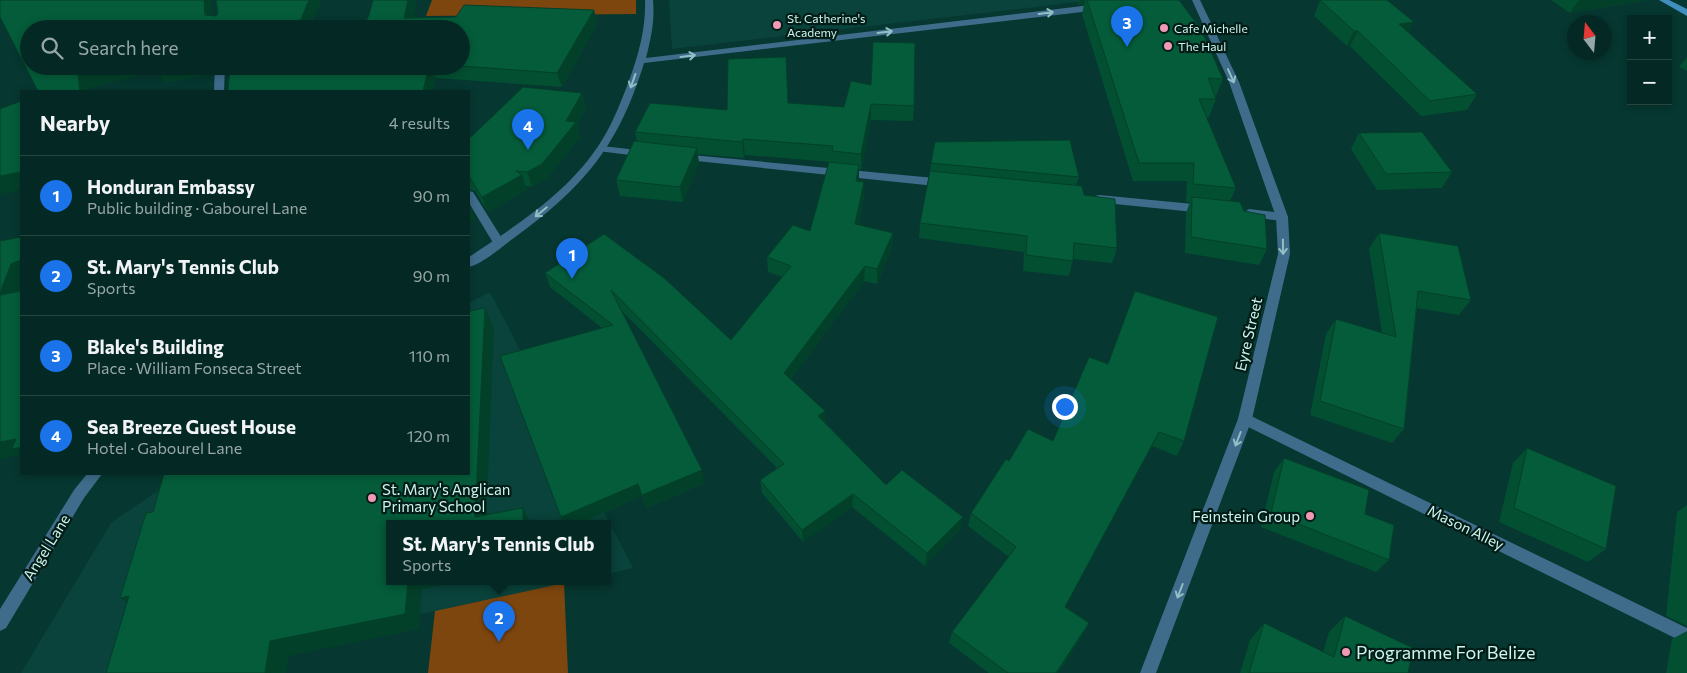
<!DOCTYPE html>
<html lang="en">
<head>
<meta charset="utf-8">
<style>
	:root { --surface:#042924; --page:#123531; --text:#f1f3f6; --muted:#97a6a6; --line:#254541; --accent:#1a73e8 }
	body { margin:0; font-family:Commissioner,sans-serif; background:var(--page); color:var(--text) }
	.controls { position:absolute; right:15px; top:15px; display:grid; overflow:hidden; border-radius:0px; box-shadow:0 2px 8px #0003 }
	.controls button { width:45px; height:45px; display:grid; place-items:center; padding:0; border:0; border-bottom:1px solid var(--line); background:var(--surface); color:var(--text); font:25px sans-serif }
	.compass { position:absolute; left:1567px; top:15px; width:45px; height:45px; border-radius:50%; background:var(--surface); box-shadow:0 2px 8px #0003; rotate:344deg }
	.you { position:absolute; left:1064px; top:406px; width:18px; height:18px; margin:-12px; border:4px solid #fff; border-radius:50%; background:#1a73e8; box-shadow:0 0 0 8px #1a73e833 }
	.badge { display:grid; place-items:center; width:32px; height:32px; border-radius:50%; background:var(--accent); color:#fff; font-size:16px; font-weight:700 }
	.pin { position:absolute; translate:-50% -41px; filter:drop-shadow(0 1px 2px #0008) }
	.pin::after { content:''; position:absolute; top:26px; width:18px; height:15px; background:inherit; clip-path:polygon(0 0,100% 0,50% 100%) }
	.popup { position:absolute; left:386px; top:520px; width:225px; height:65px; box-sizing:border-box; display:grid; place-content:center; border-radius:0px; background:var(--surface); filter:drop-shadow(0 1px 4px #0005); font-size:16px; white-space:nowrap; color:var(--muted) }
	.popup b { font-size:19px; color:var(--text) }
	.popup::after { content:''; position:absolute; left:50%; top:100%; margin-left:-10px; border:10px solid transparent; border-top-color:var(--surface) }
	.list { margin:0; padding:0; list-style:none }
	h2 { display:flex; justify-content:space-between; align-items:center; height:65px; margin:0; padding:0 20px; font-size:21px }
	h2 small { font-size:16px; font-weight:400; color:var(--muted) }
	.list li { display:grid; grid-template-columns:32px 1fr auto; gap:15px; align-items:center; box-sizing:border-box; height:80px; padding:0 20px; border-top:1px solid var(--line) }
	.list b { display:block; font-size:19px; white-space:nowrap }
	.list p { margin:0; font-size:16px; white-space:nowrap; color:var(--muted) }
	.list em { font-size:16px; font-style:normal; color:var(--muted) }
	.icon { flex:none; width:28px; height:28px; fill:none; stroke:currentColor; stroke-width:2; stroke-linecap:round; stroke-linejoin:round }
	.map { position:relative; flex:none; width:1687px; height:673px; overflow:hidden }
	.search { position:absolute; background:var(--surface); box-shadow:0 2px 8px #0003; left:20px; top:20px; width:450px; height:55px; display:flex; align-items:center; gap:12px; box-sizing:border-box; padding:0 18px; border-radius:28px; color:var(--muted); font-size:19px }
	.panel { position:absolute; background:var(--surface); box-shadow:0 2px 8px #0003; left:20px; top:90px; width:450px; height:385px; border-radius:0px }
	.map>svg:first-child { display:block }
	.built { fill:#09433b }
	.green { fill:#7d460f }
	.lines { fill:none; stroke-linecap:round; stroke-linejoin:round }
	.service { fill:#3f6c8b; fill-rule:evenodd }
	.minor { fill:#3f6c8b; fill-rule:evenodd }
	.secondary { fill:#418dbe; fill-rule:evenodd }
	.wall { fill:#034f32 }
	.shaded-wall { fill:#034029 }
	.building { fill:#045c3a; stroke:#034029 }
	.oneway { stroke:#94bec5 }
	.poi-dot { fill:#f09ab5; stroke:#021c17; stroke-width:2 }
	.labels { text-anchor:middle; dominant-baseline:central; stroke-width:4.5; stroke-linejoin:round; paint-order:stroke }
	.far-poi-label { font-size:12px; fill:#cdf5ec; stroke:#021c17; text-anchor:start }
	.street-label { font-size:15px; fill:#cdf5ec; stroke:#021c17 }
	.poi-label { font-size:15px; fill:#cdf5ec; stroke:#021c17; text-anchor:start }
	.near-poi-label { font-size:18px; fill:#cdf5ec; stroke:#021c17; text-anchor:start }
</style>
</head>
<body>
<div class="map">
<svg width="1687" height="673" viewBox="0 0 1687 673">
	<rect width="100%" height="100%" fill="#063730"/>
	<g class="built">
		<path d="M669,0H1095L672,49Z"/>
		<path d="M490,292L633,568L608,574V523H390V581H576L145,673H21L111,523L182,474H469V303Z"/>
	</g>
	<g class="green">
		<path d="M432,0H636V14L426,16Z"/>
		<path d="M564,583L568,673H428L435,611Z"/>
	</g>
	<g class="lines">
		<g class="service">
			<path d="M602,146L646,151L651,154L646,157L598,151V147Z"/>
			<path d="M681,154L945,179L950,183L945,187L677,159V155Z"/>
			<path d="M469,191L473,192L503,240L505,243L503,246H495L469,203Z"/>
			<path d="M1099,195L1204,205L1210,209L1204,213L1095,202L1094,199L1095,196Z"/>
			<path d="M1249,209L1282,213L1288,217L1282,221L1245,216L1243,213Z"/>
			<path d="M1245,413L1687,628V644L1240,423L1238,419L1240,415Z"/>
		</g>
		<g class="minor">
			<path d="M645,0H653C655,20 651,38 646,58L1099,4L1103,7L1099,10L644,63C619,146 583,188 514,238C501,247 484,263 469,267V257C517,225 571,191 602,140C614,121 622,99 630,78C639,53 646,27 645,0Z"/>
			<path d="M1192,0H1200L1239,82L1288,217L1290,254L1252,419L1156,673H1140L1238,419L1278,254L1276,217L1229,82Z"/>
			<path d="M215,66H225L224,91H214Z"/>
			<path d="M87,474H102L84,498L6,628L0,631V609L74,490Z"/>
		</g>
		<path class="secondary" d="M1659,0H1669L1687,9V16Z"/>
	</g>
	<g class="wall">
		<path d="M373,0H416L413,18L456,17L594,10L597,24L562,87L436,78L432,91H228L230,70L227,71L224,66H461V29L369,15Z"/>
		<path d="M1077,0H1179L1223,79L1216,96H1215L1216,99L1209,117H1206L1236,188L1230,201L1244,211L1267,249L1259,265L1185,253L1186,213L1190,202H1186L1187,181H1133L1082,14L1084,4L1079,5Z"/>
		<path d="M1320,0L1408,33L1477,94L1467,110L1421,116L1350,46H1347L1314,16Z"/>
		<path d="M1551,0H1648L1570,13Z"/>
		<path d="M1687,57V71L1679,67Z"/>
		<path d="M851,81L914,106L913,121L871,120L861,170L859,169V181L864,182V197L858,225L893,233L892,248L877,284L864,281L791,379L826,424L886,485L960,529L925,566L852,507L803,542L762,493L760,480L777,468L621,310L705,483L647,508L642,496L580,523L602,328L550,287L545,273L604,234L731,340L783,277L768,272L767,257L810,231L832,162L745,155L744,158L697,154L699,163L683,202L620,196L616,180L637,142L635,132L727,110L788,103L844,107Z"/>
		<path d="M582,93L586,108L577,124L580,137L546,179L532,187L526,186L527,190L488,212L475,191L469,190V137Z"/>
		<path d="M1359,133L1452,172L1442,188L1377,190L1351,149Z"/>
		<path d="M931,163L1079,177L1076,186L1084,195L1117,248L1112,263L1073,259L1069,276L1023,271L1024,252L919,238L920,223L930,171Z"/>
		<path d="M1379,233L1471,300L1459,315L1417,308L1404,429L1392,443L1310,415L1326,334L1336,319L1382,333L1369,249Z"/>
		<path d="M1108,364L1184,441L1177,456L1152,446L1065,607L1089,623L1083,635L1058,673H989L949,643L952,632L1009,557L968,526L971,513L1009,461L1053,441Z"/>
		<path d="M1527,448L1606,549L1588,562L1499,522L1513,463Z"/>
		<path d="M1284,458L1365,514L1389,560L1376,572L1261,527L1274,472Z"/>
		<path d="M1687,505V626L1666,616L1677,512Z"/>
		<path d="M1345,616L1408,673H1240L1250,640L1264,623L1323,652L1329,632Z"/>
		<path d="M1687,631V673H1666L1672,639Z"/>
	</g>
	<g class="shaded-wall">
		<path d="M204,0H211L213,29L205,15Z"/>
		<path d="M309,0H322L310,29H297Z"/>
		<path d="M408,0H416L411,29L404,18Z"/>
		<path d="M1080,0H1085L1084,4L1079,5Z"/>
		<path d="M1579,0H1648L1570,13Z"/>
		<path d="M594,10L597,24L562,87L557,73Z"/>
		<path d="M1414,22L1406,37L1399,24Z"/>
		<path d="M1354,31H1358L1350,46H1347Z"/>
		<path d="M108,66H215L213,74L165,83L157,71L89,88V91H80L78,74Z"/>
		<path d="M224,66H239L240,69L227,71Z"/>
		<path d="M429,66H431L436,78L432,91H423Z"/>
		<path d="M582,93L586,108L577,124L580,137L546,179L532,187L527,172L566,121Z"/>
		<path d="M871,104V120L861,170V154Z"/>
		<path d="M743,139L745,155L744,158L742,142Z"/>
		<path d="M697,148L699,163L683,202L680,187Z"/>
		<path d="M859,165V180L856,196V181Z"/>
		<path d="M21,172V190L0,194V176Z"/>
		<path d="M522,175L527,190L488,212L482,197Z"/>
		<path d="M864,182V197L854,239L855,224Z"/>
		<path d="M470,204L476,219L469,223V205Z"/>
		<path d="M893,233L892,248L877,284V269Z"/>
		<path d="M21,260V290L14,310L0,296V293L11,264Z"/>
		<path d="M865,266L864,281L785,387L784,373Z"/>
		<path d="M485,308L494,328L486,523L475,517Z"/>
		<path d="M825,411L826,425L818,416Z"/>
		<path d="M1159,432L1152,446L1059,619L1065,607Z"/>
		<path d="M16,439L21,444V457L20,455L0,459V442Z"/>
		<path d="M702,470L705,483L647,508L642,495Z"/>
		<path d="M638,484L642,496L580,523H564L561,517Z"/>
		<path d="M853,494L852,507L803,542L802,530Z"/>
		<path d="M523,508L531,523H523Z"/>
		<path d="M963,517L960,529L925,566L927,553Z"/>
		<path d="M408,581H464L422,589L419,629L289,656L286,673H265L270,641Z"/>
		<path d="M129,596L143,613L120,598Z"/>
		<path d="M1089,623L1083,635L1058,673H1056Z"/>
	</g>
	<g class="building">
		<path d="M0,0H204L205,15L216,16L218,14L216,0H309L297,29H29V66H108L78,74L80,91H38L0,17Z"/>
		<path d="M373,0H408L404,18L456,17L464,5L594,10L557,73L461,66V29H362L369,15Z"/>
		<path d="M1087,0H1179L1202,31L1223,79L1208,78L1216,99H1199L1236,188L1193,184L1194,163H1139Z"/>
		<path d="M1320,0H1387L1414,22L1399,24L1477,94L1430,101L1358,31H1354Z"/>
		<path d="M873,42L915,43L914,106L871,104L861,154L832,151L833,146L743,139L742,142L635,132L650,103L727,110L728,59L786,57L788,103L844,107L851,81L871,85Z"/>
		<path d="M156,66H167L155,68Z"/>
		<path d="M230,66H429L423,91H228Z"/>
		<path d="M523,87L582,93L566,121L576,122L542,164L527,172L516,171L522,175L482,197L469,176V137L472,136Z"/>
		<path d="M21,101V172L0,176V109Z"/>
		<path d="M1422,132L1452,172L1386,174L1359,133Z"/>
		<path d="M1070,140L1079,177L931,163L935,142Z"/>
		<path d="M634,141L697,148L680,187L616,180Z"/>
		<path d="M829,162L859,165L856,181L864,182L855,224L893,233L877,269L865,266L784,373L825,411L818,416L886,485L902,470L963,517L927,553L853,494L802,530L760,480L784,464L611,290L702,470L642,495L638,484L561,517L500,356L613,325L545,273L604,234L664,278L731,340L791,266L767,257L793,225L810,231Z"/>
		<path d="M930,171L1082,186L1084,195L1115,199L1117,248L1074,243L1073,261L1026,255L1027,236L920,223Z"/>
		<path d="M1192,197L1240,202L1244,211L1265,215L1267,249L1191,237Z"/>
		<path d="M1379,233L1458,246L1471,300L1418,291L1404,429L1320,401L1336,319L1396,337Z"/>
		<path d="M21,237V260L11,264L0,293V241Z"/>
		<path d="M21,291V447L12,449L16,439L0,442V295Z"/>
		<path d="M1135,291L1218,317L1184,441L1159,432L1065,607L1089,623L1056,673H1008L952,632L1016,547L971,513L1006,459L1009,461L1028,429L1053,441L1089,357L1108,364Z"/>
		<path d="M485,308L475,517L523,508V523H390V581H408L405,614L270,641L265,673H106L129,596L120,598L146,513L153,512L164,474H469V311Z"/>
		<path d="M1527,448L1616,486L1606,549L1514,508Z"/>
		<path d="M1284,458L1369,490L1365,514L1394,525L1389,560L1271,513Z"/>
		<path d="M1345,616L1413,648L1408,673H1249L1264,623L1334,657Z"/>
	</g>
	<defs><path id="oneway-shaft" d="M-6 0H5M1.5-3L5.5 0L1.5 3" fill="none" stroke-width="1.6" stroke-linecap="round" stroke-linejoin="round" transform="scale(1.25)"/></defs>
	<g class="oneway">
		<use href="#oneway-shaft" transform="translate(1046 13) rotate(-7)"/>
		<use href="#oneway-shaft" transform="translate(885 32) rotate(-7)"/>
		<use href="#oneway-shaft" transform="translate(688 56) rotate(-7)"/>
		<use href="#oneway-shaft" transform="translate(1231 76) rotate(66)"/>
		<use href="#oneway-shaft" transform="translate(633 81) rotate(109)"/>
		<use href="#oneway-shaft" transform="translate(541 212) rotate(141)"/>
		<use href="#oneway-shaft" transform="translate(1283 247) rotate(89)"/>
		<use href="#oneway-shaft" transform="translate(1238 439) rotate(111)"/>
		<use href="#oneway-shaft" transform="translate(1180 591) rotate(111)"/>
	</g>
	<g class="poi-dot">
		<circle cx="777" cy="25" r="5"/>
		<circle cx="1164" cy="28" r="5"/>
		<circle cx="1168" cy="46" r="5"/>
		<circle cx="372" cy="498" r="5"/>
		<circle cx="1310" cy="516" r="5"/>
		<circle cx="1346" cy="652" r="5"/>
	</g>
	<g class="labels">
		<g class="far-poi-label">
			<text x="787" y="18">St. Catherine's<tspan x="787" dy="14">Academy</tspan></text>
			<text x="1174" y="28">Cafe Michelle</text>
			<text x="1178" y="46">The Haul</text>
		</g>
		<g class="street-label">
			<text transform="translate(1248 334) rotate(-77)">Eyre Street</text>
			<text transform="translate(1466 527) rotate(26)">Mason Alley</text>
			<text transform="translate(46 547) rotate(-58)">Angel Lane</text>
		</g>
		<g class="poi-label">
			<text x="382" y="489">St. Mary's Anglican<tspan x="382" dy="17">Primary School</tspan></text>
			<text x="1300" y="516" text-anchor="end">Feinstein Group</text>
		</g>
		<g class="near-poi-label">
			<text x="1356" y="652">Programme For Belize</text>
		</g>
	</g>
</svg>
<div class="controls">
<button>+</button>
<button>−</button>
</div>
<svg class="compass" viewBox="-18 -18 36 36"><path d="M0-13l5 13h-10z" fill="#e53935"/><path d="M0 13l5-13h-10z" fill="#97a6a6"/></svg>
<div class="you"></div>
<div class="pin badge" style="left:572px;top:279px">1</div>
<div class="pin badge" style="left:499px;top:642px">2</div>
<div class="popup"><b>St. Mary's Tennis Club</b>Sports</div>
<div class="pin badge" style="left:1127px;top:47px">3</div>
<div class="pin badge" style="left:528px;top:150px">4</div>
<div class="search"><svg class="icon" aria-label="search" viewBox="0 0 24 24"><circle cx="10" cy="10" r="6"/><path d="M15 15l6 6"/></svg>Search here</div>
<section class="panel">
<h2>Nearby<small>4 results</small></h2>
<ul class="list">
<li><span class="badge">1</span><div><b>Honduran Embassy</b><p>Public building · Gabourel Lane</p></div><em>90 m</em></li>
<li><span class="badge">2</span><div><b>St. Mary's Tennis Club</b><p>Sports</p></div><em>90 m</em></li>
<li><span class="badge">3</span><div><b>Blake's Building</b><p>Place · William Fonseca Street</p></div><em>110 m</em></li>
<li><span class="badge">4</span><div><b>Sea Breeze Guest House</b><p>Hotel · Gabourel Lane</p></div><em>120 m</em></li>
</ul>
</section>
</div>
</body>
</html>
